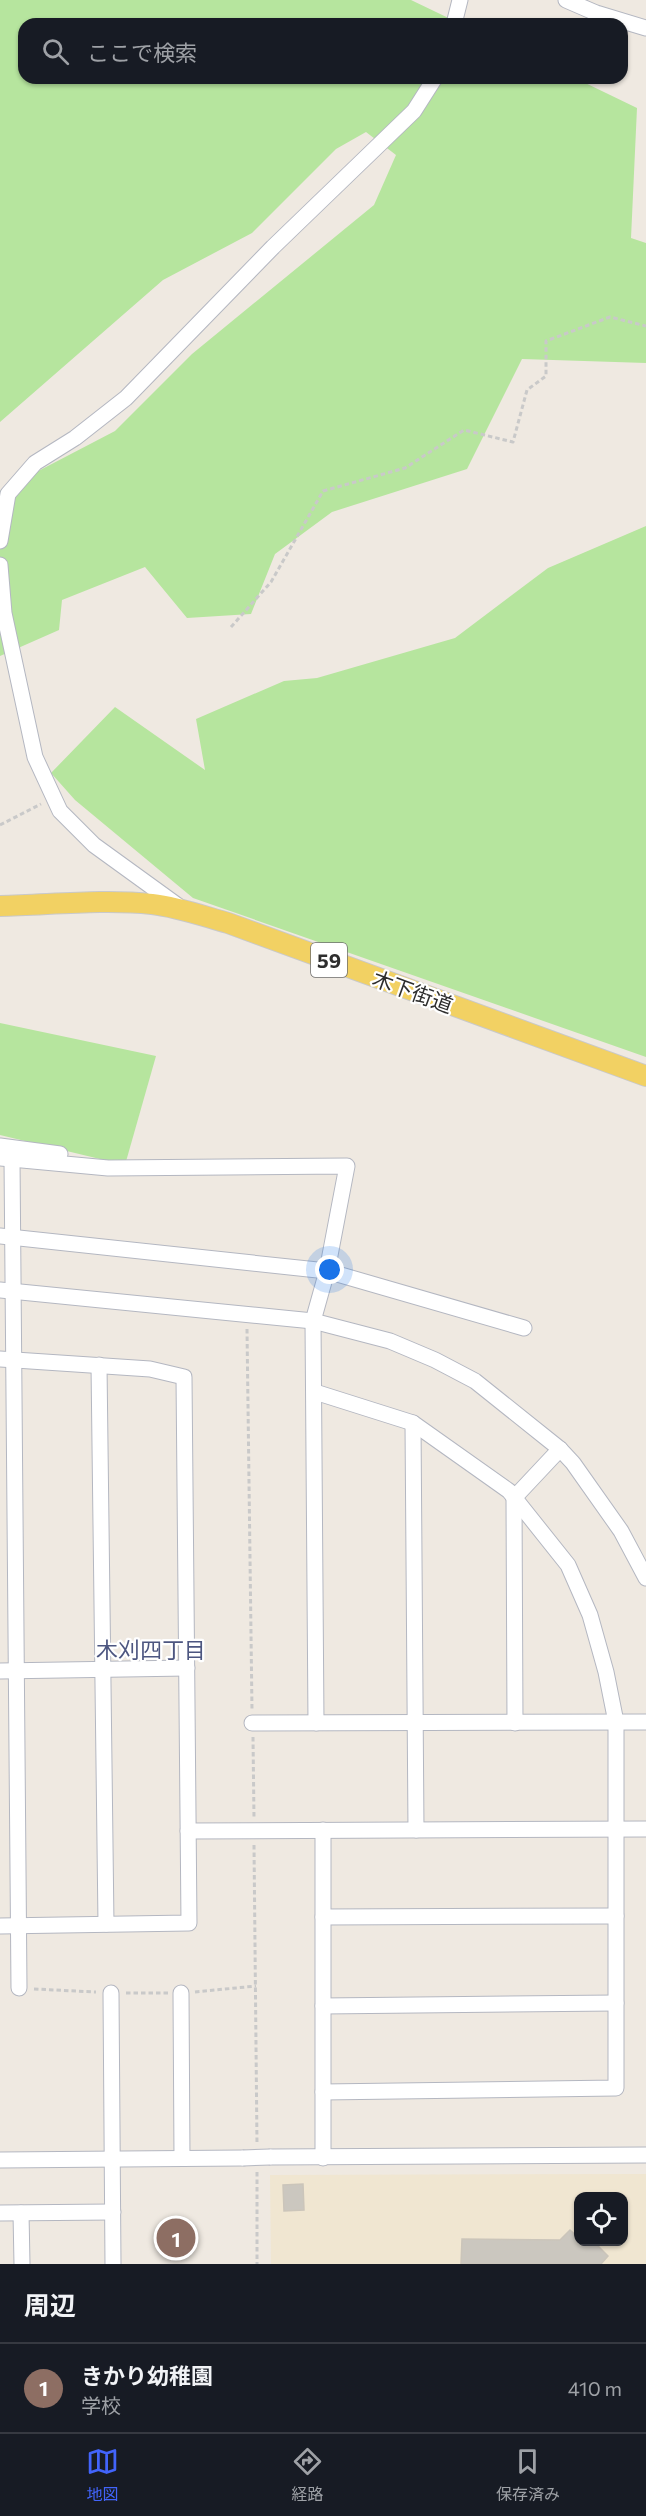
<!DOCTYPE html>
<html lang="ja">
<head>
<meta charset="utf-8">
<style>
	:root { --surface:#171b24; --page:#20242c; --text:#f1f3f6; --muted:#9ea1a6; --line:#363941; --accent:#4264fb }
	body { margin:0; font-family:Commissioner,"Noto Sans JP",sans-serif; background:var(--page); color:var(--text) }
	.controls { position:absolute; right:18px; bottom:18px; display:grid; overflow:hidden; border-radius:12px; box-shadow:0 2px 4px #0004 }
	.controls button { width:54px; height:54px; display:grid; place-items:center; padding:0; border:0; border-bottom:2px solid var(--line); background:var(--surface); color:var(--text); font:30px sans-serif }
	.you { position:absolute; left:330px; top:1270px; width:21px; height:21px; margin:-15px; border:4px solid #fff; border-radius:50%; background:#1a73e8; box-shadow:0 0 0 9px #1a73e833 }
	.badge { display:grid; place-items:center; width:39px; height:39px; border-radius:50%; background:var(--accent); color:#fff; font-size:20px; font-weight:700 }
	.pin { position:absolute; translate:-50% -50%; border:3px solid #fff; box-shadow:0 2px 6px #0006 }
	.list { margin:0; padding:0; list-style:none }
	h2 { display:flex; justify-content:space-between; align-items:center; height:78px; margin:0; padding:0 24px; font-size:26px }
	h2 small { font-size:20px; font-weight:400; color:var(--muted) }
	.list li { display:grid; grid-template-columns:39px 1fr auto; gap:18px; align-items:center; box-sizing:border-box; height:90px; padding:0 24px; border-top:2px solid var(--line) }
	.list b { display:block; font-size:22px; white-space:nowrap }
	.list p { margin:0; font-size:20px; white-space:nowrap; color:var(--muted) }
	.list em { font-size:20px; font-style:normal; color:var(--muted) }
	.icon { flex:none; width:33px; height:33px; fill:none; stroke:currentColor; stroke-width:2; stroke-linecap:round; stroke-linejoin:round }
	.map { position:relative; flex:none; width:646px; height:2264px; overflow:hidden }
	.search { position:absolute; background:var(--surface); box-shadow:0 2px 4px #0004; left:18px; right:18px; top:18px; height:66px; display:flex; align-items:center; gap:15px; box-sizing:border-box; padding:0 21px; border-radius:18px; color:var(--muted); font-size:22px }
	.sheet { height:168px; background:var(--surface) }
	nav { display:flex; justify-content:space-around; align-items:center; box-sizing:border-box; height:84px; border-top:2px solid var(--line); background:var(--surface); font-size:16px; color:var(--muted) }
	nav a { display:grid; justify-items:center; gap:3px }
	nav .on { color:var(--accent) }
	.map>svg:first-child { display:block }
	.education { fill:#f0e6d1; fill-rule:evenodd }
	.green { fill:#b6e59e }
	.building { fill:#cbc7bf; stroke:#cbc5ba; stroke-width:1.5 }
	.lines { fill:none; stroke-linecap:round; stroke-linejoin:round }
	.minor-casing { stroke:#b4b7c1; stroke-width:17 }
	.major-casing { stroke:#c9c9c9; stroke-width:22 }
	.path { stroke:#c9c9c9; stroke-width:3; stroke-dasharray:4.5 3; stroke-linecap:butt }
	.minor { stroke:#fff; stroke-width:15 }
	.major { stroke:#f2d163; stroke-width:20 }
	.minor-bridge-casing { stroke:#b4b7c1; stroke-width:17; stroke-linecap:butt }
	.minor-bridge { stroke:#fff; stroke-width:15 }
	.labels { text-anchor:middle; dominant-baseline:central; stroke-width:4.5; stroke-linejoin:round; paint-order:stroke }
	.shield { fill:#fff; stroke:#6d6d6d; stroke-width:1.5 }
	.shield-label { font-size:20px; font-weight:bold; fill:#2e2e2e }
	.street-label { font-size:21px; fill:#2e2e2e; stroke:#fff }
	.neighbourhood-label { font-size:22px; fill:#4d5680; stroke:#fff }
</style>
</head>
<body>
<div class="map">
<svg width="646" height="2264" viewBox="0 0 646 2264">
	<rect width="100%" height="100%" fill="#efe9e1"/>
	<path class="education" d="M646,2174V2264H271L270,2175ZM578,2196H624V2242H578Z"/>
	<g class="green">
		<path d="M0,0H411L461,24H24V78H575L637,108L631,238L646,243V363L522,359L467,469L332,512L275,554L251,614L187,618L145,567L62,600L59,630L0,656V491L115,431L192,354L374,205L396,155L366,132L336,149L252,233L163,280L0,422Z"/>
		<path d="M646,526V1057L193,898L75,800L51,773L115,707L205,770L196,719L284,681L317,678L455,638L548,568Z"/>
		<path d="M0,1023L156,1056L125,1165L0,1135Z"/>
	</g>
	<g class="building">
		<path d="M303,2184L304,2210L284,2211L283,2185Z"/>
		<path d="M570,2230L579,2238V2241H593L608,2256L601,2264H461L462,2239L560,2240Z"/>
	</g>
	<g class="lines">
		<g class="minor-casing">
			<g id="minor">
				<path d="M566,0L596,13L646,28"/>
				<path d="M454,24L460,0"/>
				<path d="M0,541L8,494L35,463L75,438L126,398L273,247L414,111L435,78"/>
				<path d="M0,565L4,613L35,757L60,811L94,845L181,908"/>
				<path d="M0,1146L60,1154"/>
				<path d="M0,1158L108,1168L347,1166L327,1271L313,1321L316,1723"/>
				<path d="M12,1159L19,1988"/>
				<path d="M0,1236L327,1271L524,1328"/>
				<path d="M0,1290L313,1321L390,1341L435,1360L475,1381L560,1449L573,1463L621,1531L646,1578"/>
				<path d="M0,1359L150,1369L184,1377L189,1923L0,1926"/>
				<path d="M99,1365L106,1924"/>
				<path d="M315,1392L413,1423L509,1491L568,1565L590,1615L606,1672L616,1722V2088L323,2092"/>
				<path d="M413,1423L416,1830"/>
				<path d="M0,1671L187,1668"/>
				<path d="M252,1723L646,1722"/>
				<path d="M515,1723L514,1498L560,1449"/>
				<path d="M323,1830V2158"/>
				<path d="M188,1831L646,1829"/>
				<path d="M323,1917L616,1916"/>
				<path d="M111,1993L113,2264"/>
				<path d="M181,1993L182,2158"/>
				<path d="M323,2006L616,2003"/>
				<path d="M270,2157L646,2155"/>
				<path d="M0,2160L243,2158"/>
				<path d="M0,2213L113,2212"/>
				<path d="M21,2213L22,2264"/>
			</g>
		</g>
		<g class="major-casing">
			<path id="major" d="M0,906C50,905 102,899 152,904C178,907 203,916 228,923L646,1076"/>
		</g>
		<g class="path">
			<path d="M231,627L271,582L323,491L405,468L464,430L513,442L527,390L546,376V341L610,317L646,326"/>
			<path d="M0,825L41,804"/>
			<path d="M247,1329L252,1710"/>
			<path d="M253,1737L254,1818"/>
			<path d="M254,1845L257,2145"/>
			<path d="M34,1989L96,1992"/>
			<path d="M195,1992L256,1986"/>
			<path d="M126,1993H168"/>
			<path d="M257,2172V2264"/>
		</g>
		<use href="#minor" class="minor"/>
		<use href="#major" class="major"/>
		<g class="minor-bridge-casing">
			<path id="minor-bridge" d="M243,2158L270,2157"/>
		</g>
		<use href="#minor-bridge" class="minor-bridge"/>
	</g>
	<g class="labels">
		<rect class="shield" x="311" y="943" width="36" height="34" rx="4.5"/>
		<g class="shield-label">
			<text x="329" y="960">59</text>
		</g>
		<g class="street-label">
			<text transform="translate(413 991) rotate(20)">木下街道</text>
		</g>
		<g class="neighbourhood-label">
			<text x="151" y="1649">木刈四丁目</text>
		</g>
	</g>
</svg>
<div class="controls">
<button><svg class="icon" aria-label="locate" viewBox="0 0 24 24"><circle cx="12" cy="12" r="6"/><path d="M12 2v4M12 18v4M2 12h4M18 12h4"/></svg></button>
</div>
<div class="you"></div>
<div class="pin badge" style="left:176px;top:2238px;background:#8d6e63">1</div>
<div class="search"><svg class="icon" aria-label="search" viewBox="0 0 24 24"><circle cx="10" cy="10" r="6"/><path d="M15 15l6 6"/></svg>ここで検索</div>
</div>
<section class="sheet">
<h2>周辺<small></small></h2>
<ul class="list">
<li><span class="badge" style="background:#8d6e63">1</span><div><b>きかり幼稚園</b><p>学校</p></div><em>410 m</em></li>
</ul>
</section>
<nav>
<a class="on"><svg class="icon" aria-label="map" viewBox="0 0 24 24"><path d="M3 6l6-2 6 2 6-2v14l-6 2-6-2-6 2zM9 4v14M15 6v14"/></svg>地図</a>
<a><svg class="icon" aria-label="directions" viewBox="0 0 24 24"><path d="M12 3l9 9-9 9-9-9zM9 14v-3h6M13 9l2 2-2 2"/></svg>経路</a>
<a><svg class="icon" aria-label="saved" viewBox="0 0 24 24"><path d="M7 4h10v16l-5-4-5 4z"/></svg>保存済み</a>
</nav>
</body>
</html>
